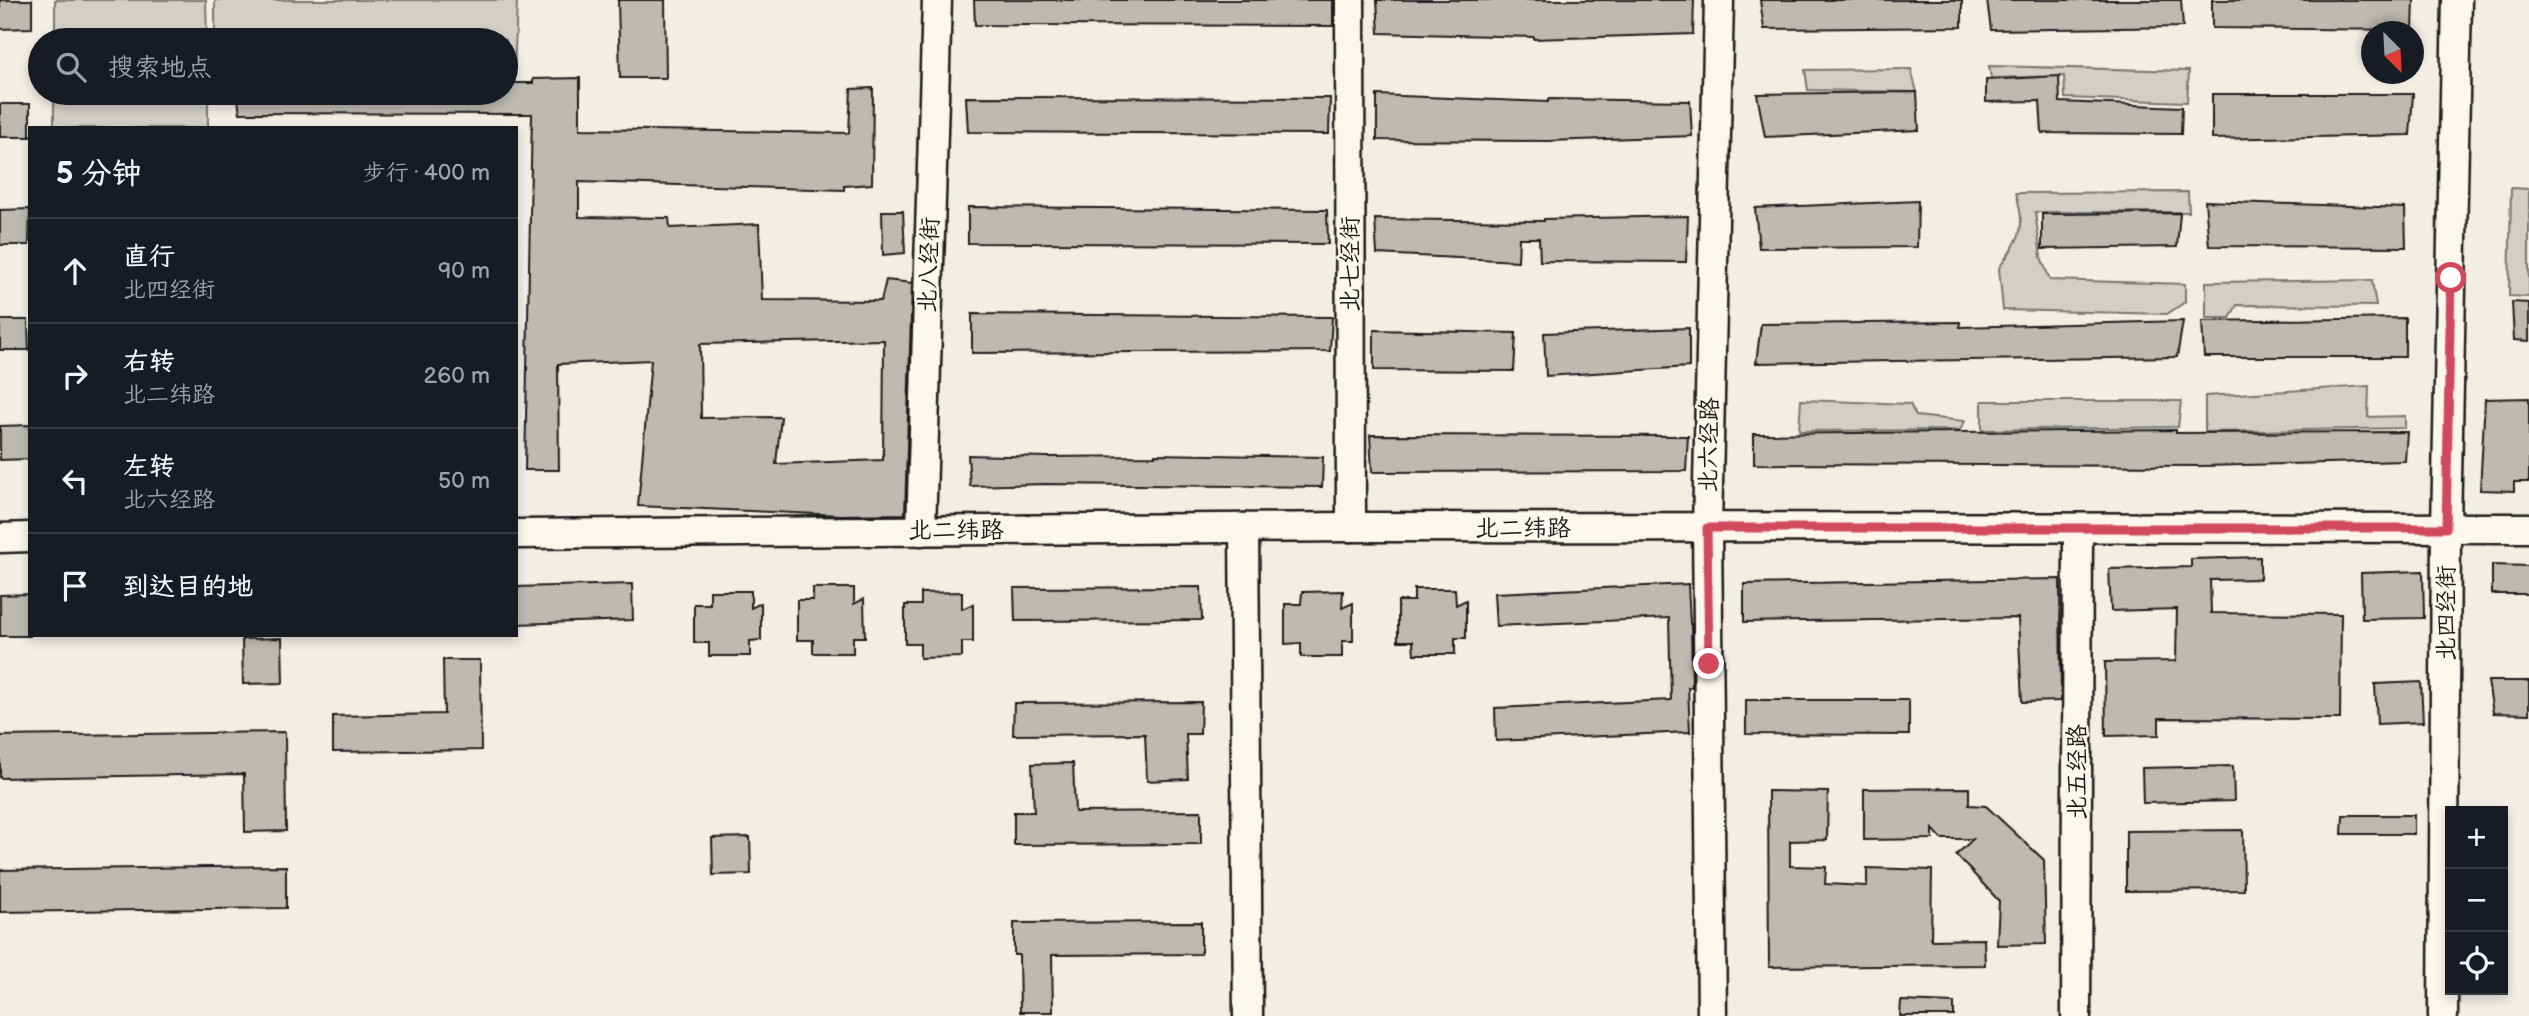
<!DOCTYPE html>
<html lang="zh">
<head>
<meta charset="utf-8">
<style>
	:root { --surface:#171b24; --page:#242831; --text:#f1f3f6; --muted:#9ea1a6; --line:#363941 }
	body { margin:0; font-family:"Balsamiq Sans","LXGW WenKai TC",sans-serif; background:var(--page); color:var(--text) }
	.controls { position:absolute; right:21px; bottom:21px; display:grid; overflow:hidden; border-radius:0px; box-shadow:0 4px 10px #0003 }
	.controls button { width:63px; height:63px; display:grid; place-items:center; padding:0; border:0; border-bottom:2px solid var(--line); background:var(--surface); color:var(--text); font:35px sans-serif }
	.compass { position:absolute; left:2361px; top:21px; width:63px; height:63px; border-radius:50%; background:var(--surface); box-shadow:0 4px 10px #0003; rotate:156deg }
	.stop { position:absolute; width:21px; height:21px; margin:-16px; border:5px solid #d1495b; border-radius:50%; background:#fff }
	.stop.end { background:#d1495b; border-color:#fff; box-shadow:0 2px 7px #0008 }
	.list { margin:0; padding:0; list-style:none }
	h2 { display:flex; justify-content:space-between; align-items:center; height:91px; margin:0; padding:0 28px; font-size:30px }
	h2 small { font-size:23px; font-weight:400; color:var(--muted) }
	.list li { display:grid; grid-template-columns:46px 1fr auto; gap:21px; align-items:center; box-sizing:border-box; height:105px; padding:0 28px; border-top:2px solid var(--line) }
	.list b { display:block; font-size:26px; white-space:nowrap }
	.list p { margin:0; font-size:23px; white-space:nowrap; color:var(--muted) }
	.list em { font-size:23px; font-style:normal; color:var(--muted) }
	.icon { flex:none; width:38px; height:38px; fill:none; stroke:currentColor; stroke-width:2; stroke-linecap:round; stroke-linejoin:round }
	.map { position:relative; flex:none; width:2529px; height:1016px; overflow:hidden }
	.search { position:absolute; background:var(--surface); box-shadow:0 4px 10px #0003; left:28px; top:28px; width:490px; height:77px; display:flex; align-items:center; gap:18px; box-sizing:border-box; padding:0 24px; border-radius:38px; color:var(--muted); font-size:26px }
	.panel { position:absolute; background:var(--surface); box-shadow:0 4px 10px #0003; left:28px; top:126px; width:490px; height:511px; border-radius:0px }
	.map>svg:first-child { display:block }
	.green { fill:#d2cfc6; stroke:#777671; stroke-width:2 }
	.building { fill:#bdbab1; stroke:#1c1c1c; stroke-width:2; fill-rule:evenodd }
	.lines { fill:none; stroke-linecap:round; stroke-linejoin:round }
	.minor-casing { stroke:#1c1c1c; stroke-width:33 }
	.minor { stroke:#fbf7ec; stroke-width:28 }
	.route { stroke:#d1495b; stroke-width:9 }
	.labels { text-anchor:middle; dominant-baseline:central; stroke-width:5; stroke-linejoin:round; paint-order:stroke }
	.street-label { font-size:24px; fill:#1c1c1c; stroke:#fbf7ec }
</style>
</head>
<body>
<div class="map">
<svg width="2529" height="1016" viewBox="0 0 2529 1016">
	<rect width="100%" height="100%" fill="#f2eee4"/>
	<filter id="ink" filterUnits="userSpaceOnUse"><feTurbulence type="fractalNoise" baseFrequency=".0143" numOctaves="2"/><feDisplacementMap in="SourceGraphic" scale="14" xChannelSelector="R" yChannelSelector="G"/><feConvolveMatrix kernelMatrix="1 2 1 2 8 2 1 2 1" color-interpolation-filters="sRGB"/></filter>
	<g filter="url(#ink)">
		<g class="green">
			<path d="M55,0H206L207,40H55Z"/>
			<path d="M215,0H517L514,77H506V40H215Z"/>
			<path d="M1989,66L2189,71L2187,102L2065,98L2064,76L1991,78Z"/>
			<path d="M1911,69L1917,92L1808,90L1805,70Z"/>
			<rect x="54" y="93" width="154" height="35"/>
			<path d="M2511,188L2529,189V297L2509,296Z"/>
			<path d="M2188,192L2189,212H2035L2041,257L2050,280L2185,284V302L2167,314L2003,310L1999,268C2020,237 2027,231 2016,193Z"/>
			<path d="M2372,280L2376,306L2237,305L2230,318H2206V282Z"/>
			<path d="M2369,386L2368,417L2405,416V428L2205,432V396Z"/>
			<path d="M1801,400L1910,404L1916,416L1965,421L1960,430L1799,431Z"/>
			<path d="M1982,401H2181L2178,427L1982,430Z"/>
		</g>
		<g class="building">
			<path d="M0,0H32V28L0,29Z"/>
			<path d="M618,0H665L666,78H620Z"/>
			<path d="M974,0H1333V26L975,25Z"/>
			<path d="M1377,0H1694L1693,34L1534,39V37L1379,33Z"/>
			<path d="M1760,0H1962V27L1764,29Z"/>
			<path d="M1987,0H2181L2183,27L1991,30Z"/>
			<path d="M2212,0H2414L2413,30L2212,28Z"/>
			<path d="M2059,76L2060,102L2182,107L2181,134L2042,133L2040,101L1986,102V80Z"/>
			<path d="M580,78V129L849,133L851,89L873,88L872,184L844,186V190L579,182V217L669,218L670,228L759,224L762,300L881,301L886,280L912,283L905,514L841,515L638,506L651,360L558,364L559,470H525L532,114L240,113L237,93H506V83H533V79ZM884,340L883,460L776,464L781,417L701,418L700,344Z"/>
			<path d="M1917,92L1919,130L1765,137L1757,94Z"/>
			<path d="M2212,94H2413L2410,135L2212,139Z"/>
			<path d="M1377,95L1548,102V99L1690,101L1692,136L1548,141L1377,140Z"/>
			<path d="M966,97L1330,98L1329,134L968,132Z"/>
			<rect x="0" y="104" width="30" height="33"/>
			<path d="M1918,201L1917,247L1759,248L1755,208Z"/>
			<path d="M2205,201L2405,208L2406,247L2209,246Z"/>
			<path d="M968,207L1327,210L1328,244L968,243Z"/>
			<path d="M30,209L29,245H0V210Z"/>
			<path d="M882,211H903L905,253L883,255Z"/>
			<path d="M2180,213L2177,247L2042,249V214Z"/>
			<path d="M1688,216L1686,262L1540,261L1539,238H1519L1518,261L1377,254L1375,219L1544,221V219Z"/>
			<path d="M2512,302L2529,303V341L2514,340Z"/>
			<path d="M972,314L1332,317L1330,351L972,353Z"/>
			<path d="M2405,318V357H2204L2202,321Z"/>
			<path d="M0,320H28L29,350H0Z"/>
			<path d="M2183,321L2177,357L1756,363L1761,324L1960,322V327Z"/>
			<path d="M1689,328V367L1546,376L1544,333Z"/>
			<path d="M1374,330L1516,333L1514,371L1374,370Z"/>
			<path d="M2529,398V482H2514V491L2480,490L2485,399Z"/>
			<path d="M30,425L29,459L0,460V426Z"/>
			<path d="M2176,430V433L2407,432L2405,461L2202,466L1754,464V434Z"/>
			<path d="M1370,435L1688,436L1686,471L1372,472Z"/>
			<path d="M1155,454L1323,457L1322,487L1045,484L970,486L968,455L1047,457L1155,456Z"/>
			<path d="M2260,557V579L2210,580L2211,613L2341,614L2340,719L2159,718V735L2106,736L2105,662L2176,661L2177,609L2111,611L2109,569L2191,567V559Z"/>
			<path d="M2492,565L2529,566V594H2492Z"/>
			<path d="M2423,571L2424,618L2362,619L2361,573Z"/>
			<path d="M2060,579L2061,701L2022,702L2018,618L1744,622V584Z"/>
			<path d="M632,584L633,620L516,624V587Z"/>
			<path d="M1688,584L1690,624H1691L1692,687H1688L1690,732L1496,741L1495,708L1671,700L1669,618L1496,626L1494,593Z"/>
			<path d="M1201,587L1202,620L1015,621L1014,588Z"/>
			<path d="M813,588H854V604L864,599L865,637H853V653H813V640H797V600H813Z"/>
			<path d="M1414,589H1455L1456,605L1466,600V638H1455V654H1414L1413,641H1398V601H1414Z"/>
			<path d="M710,591H751V608L761,603V640L750,641V656H709V643H694V604H710Z"/>
			<path d="M1343,591L1342,608L1353,603V641H1342V657H1301V643L1285,644V604H1301L1302,592Z"/>
			<path d="M962,592V609L973,604V642H962V657L920,658V644H905V605H921V593Z"/>
			<path d="M30,594V636H0V595Z"/>
			<path d="M282,638L283,683L243,684L242,639Z"/>
			<path d="M443,660H480L481,750L333,752V716L444,714Z"/>
			<path d="M2488,681H2529V714L2493,713Z"/>
			<path d="M2421,682L2423,722L2377,724L2375,684Z"/>
			<path d="M1746,700H1909V735L1746,734Z"/>
			<path d="M1201,702L1200,734H1186L1188,779L1147,781L1145,734L1013,735L1014,703Z"/>
			<path d="M285,732L286,831L245,832L244,774L0,778V736Z"/>
			<path d="M1073,763L1075,812L1201,811V844L1014,845V812H1034L1032,764Z"/>
			<path d="M2233,766L2234,801L2143,803L2142,768Z"/>
			<path d="M1969,788V805L1986,806L2044,860L2046,944L1997,945L1999,901L1956,855L1973,839H1942L1933,829V839L1864,840V789Z"/>
			<path d="M1768,791L1828,792L1827,840L1790,841V866L1826,867L1825,884L1867,886V868L1932,870L1931,940L1984,939L1985,965L1769,967Z"/>
			<path d="M2343,815H2414V834H2342Z"/>
			<path d="M2243,830L2244,890L2126,891V831Z"/>
			<path d="M750,837L751,874L713,875L712,838Z"/>
			<path d="M286,866V908L0,912V870Z"/>
			<path d="M1201,922V954L1052,955L1053,1012H1020L1019,955H1014V923Z"/>
			<path d="M1901,1001L1954,1003V1016H1900Z"/>
		</g>
		<g class="lines">
			<g class="minor-casing">
				<g id="minor">
					<path d="M1350,0L1351,527"/>
					<path d="M1244,528L1248,1016"/>
					<path d="M921,531L937,0"/>
					<path d="M516,534L1351,527L2529,528"/>
					<path d="M0,538L30,537"/>
					<path d="M1712,1016L1707,528L1719,0"/>
					<path d="M2076,1016L2078,528"/>
					<path d="M2443,1016L2446,528L2457,0"/>
				</g>
			</g>
			<use href="#minor" class="minor"/>
		</g>
	</g>
	<g class="lines" filter="url(#ink)">
		<path class="route" d="M1709,664L1707,528H2446L2451,278"/>
	</g>
	<g class="labels">
		<g class="street-label">
			<text transform="translate(1350 264) rotate(-90)">北七经街</text>
			<text transform="translate(929 265) rotate(-88)">北八经街</text>
			<text transform="translate(1709 445) rotate(-89)">北六经路</text>
			<text x="1523" y="528">北二纬路</text>
			<text x="956" y="530">北二纬路</text>
			<text transform="translate(2446 613) rotate(-90)">北四经街</text>
			<text transform="translate(2077 772) rotate(-90)">北五经路</text>
		</g>
	</g>
</svg>
<div class="controls">
<button>+</button>
<button>−</button>
<button><svg class="icon" aria-label="locate" viewBox="0 0 24 24"><circle cx="12" cy="12" r="6"/><path d="M12 2v4M12 18v4M2 12h4M18 12h4"/></svg></button>
</div>
<svg class="compass" viewBox="-18 -18 36 36"><path d="M0-13l5 13h-10z" fill="#e53935"/><path d="M0 13l5-13h-10z" fill="#9ea1a6"/></svg>
<div class="stop" style="left:2451px;top:278px"></div>
<div class="stop end" style="left:1709px;top:664px"></div>
<div class="search"><svg class="icon" aria-label="search" viewBox="0 0 24 24"><circle cx="10" cy="10" r="6"/><path d="M15 15l6 6"/></svg>搜索地点</div>
<section class="panel">
<h2>5 分钟<small>步行 · 400 m</small></h2>
<ul class="list">
<li><svg class="icon" aria-label="ahead" viewBox="0 0 24 24"><path d="M12 20V5M6 11l6-6 6 6"/></svg><div><b>直行</b><p>北四经街</p></div><em>90 m</em></li>
<li><svg class="icon" aria-label="right" viewBox="0 0 24 24"><path d="M7 20v-9h11M14 6l5 5-5 5"/></svg><div><b>右转</b><p>北二纬路</p></div><em>260 m</em></li>
<li><svg class="icon" aria-label="left" viewBox="0 0 24 24"><path d="M17 20v-9H6M10 6l-5 5 5 5"/></svg><div><b>左转</b><p>北六经路</p></div><em>50 m</em></li>
<li><svg class="icon" aria-label="arrive" viewBox="0 0 24 24"><path d="M6 21V4h12l-3 4 3 4H6"/></svg><div><b>到达目的地</b></div></li>
</ul>
</section>
</div>
</body>
</html>
